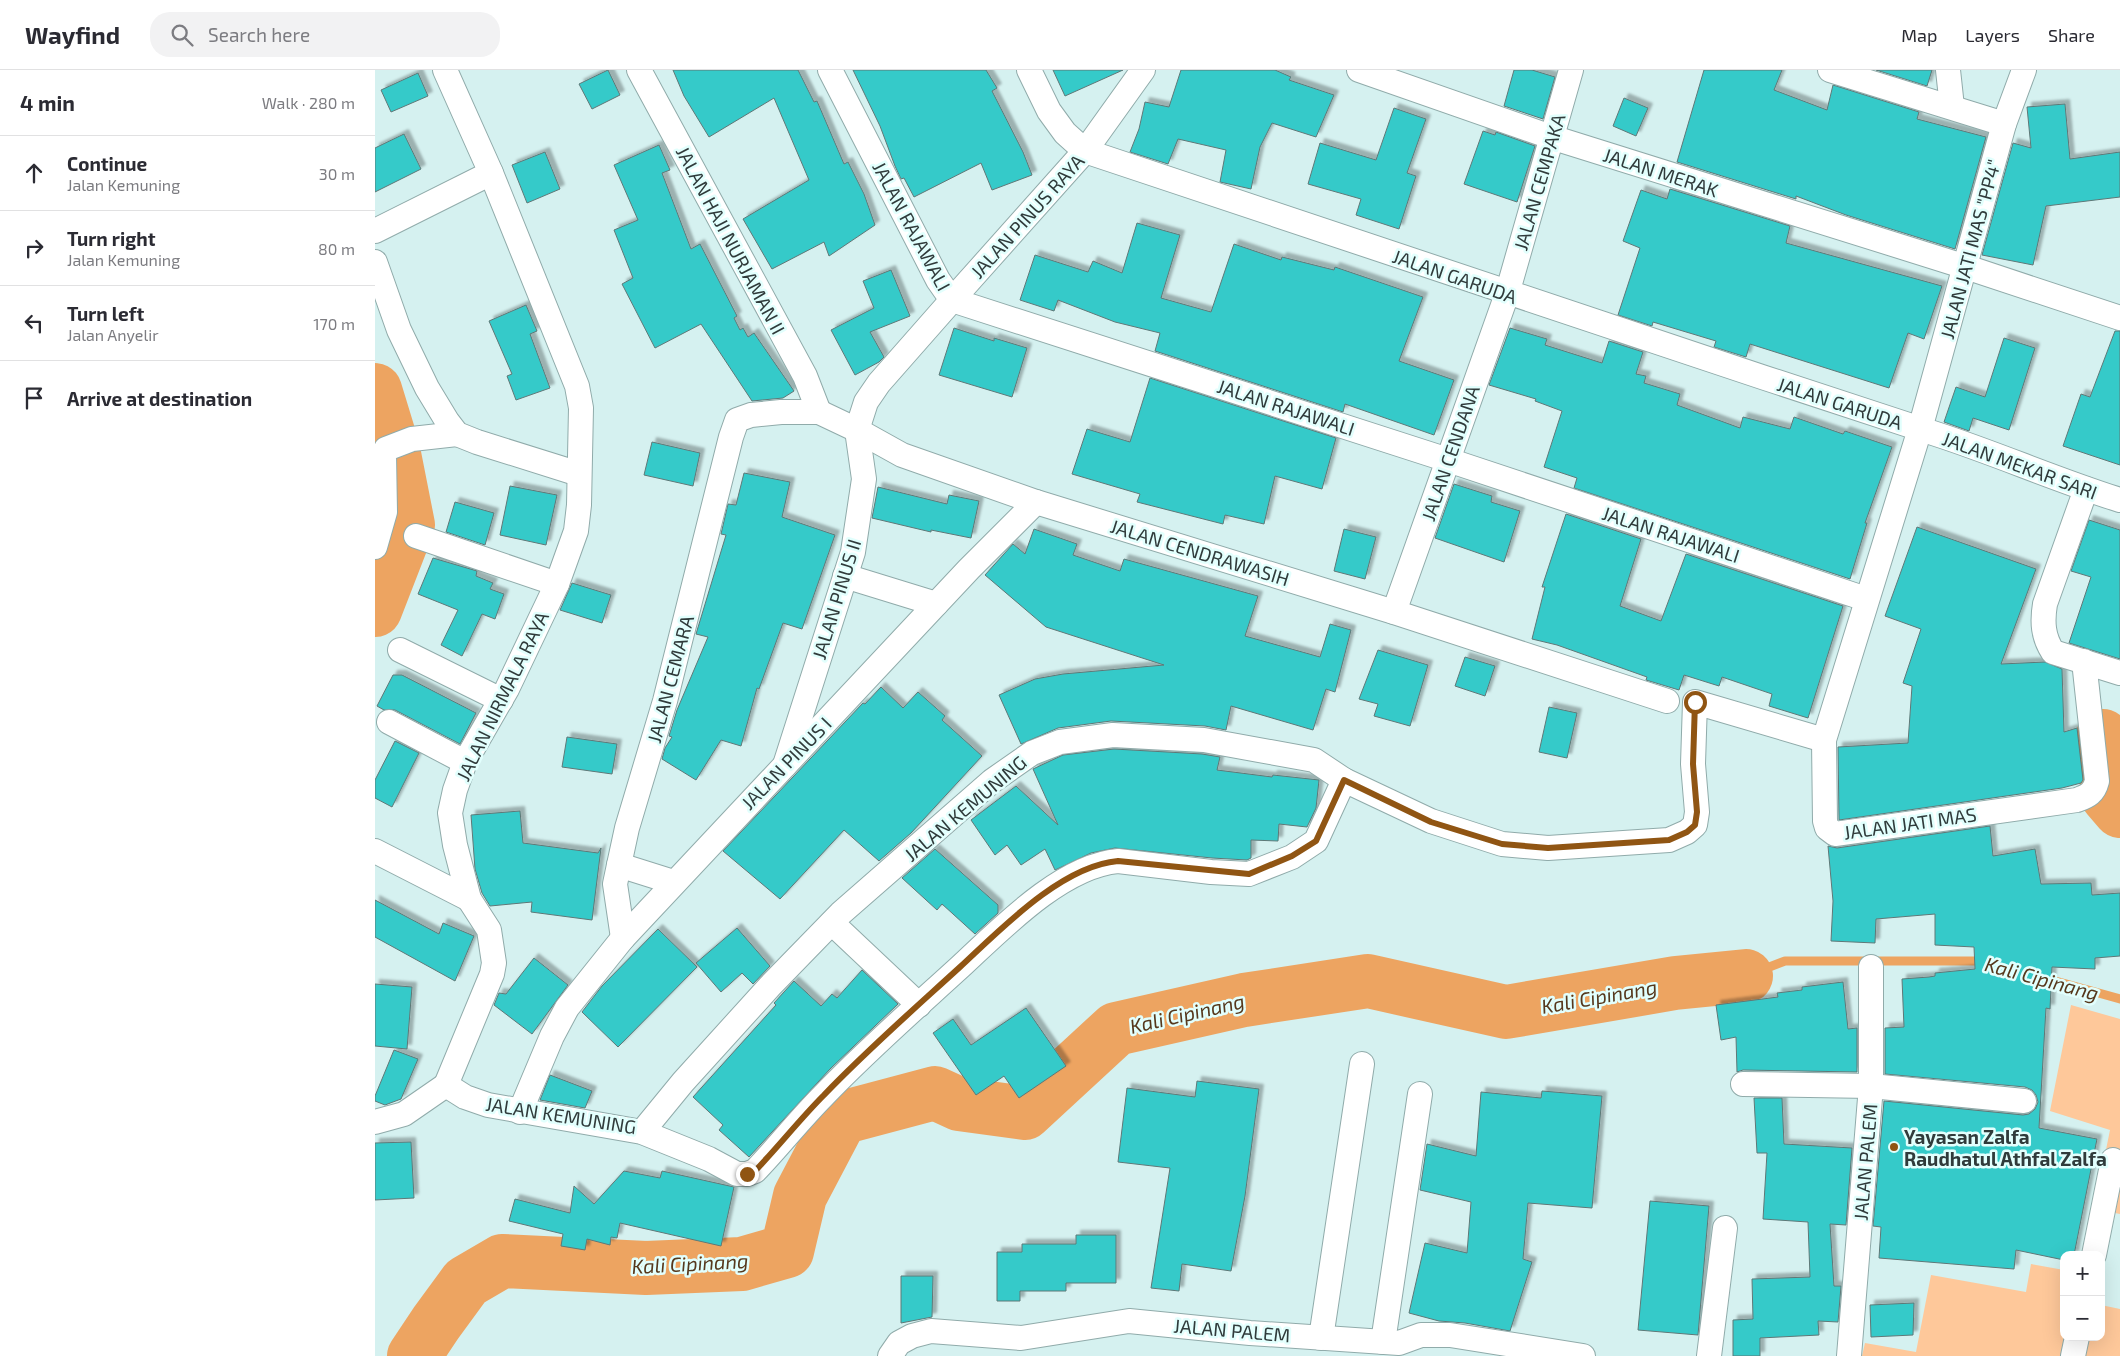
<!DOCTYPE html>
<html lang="en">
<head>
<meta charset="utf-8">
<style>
	:root { --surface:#fff; --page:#f2f2f3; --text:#2b2b33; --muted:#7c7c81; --line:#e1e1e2 }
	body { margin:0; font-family:"Exo 2",sans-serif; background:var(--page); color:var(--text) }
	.controls { position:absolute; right:15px; bottom:15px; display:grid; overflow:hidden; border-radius:10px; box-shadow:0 5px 20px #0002 }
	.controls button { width:45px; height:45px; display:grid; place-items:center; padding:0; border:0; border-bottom:1px solid var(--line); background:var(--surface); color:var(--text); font:25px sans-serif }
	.stop { position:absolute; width:15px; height:15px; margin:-11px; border:4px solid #905513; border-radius:50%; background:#fff }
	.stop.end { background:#905513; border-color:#fff; box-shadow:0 1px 5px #0008 }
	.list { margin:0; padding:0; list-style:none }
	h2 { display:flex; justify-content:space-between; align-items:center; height:65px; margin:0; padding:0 20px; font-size:21px }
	h2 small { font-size:16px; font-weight:400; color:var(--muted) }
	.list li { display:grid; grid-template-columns:32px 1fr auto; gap:15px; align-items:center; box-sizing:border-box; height:75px; padding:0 20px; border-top:1px solid var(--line) }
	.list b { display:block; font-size:19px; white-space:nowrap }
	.list p { margin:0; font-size:16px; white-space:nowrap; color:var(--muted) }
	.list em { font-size:16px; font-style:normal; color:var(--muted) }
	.icon { flex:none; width:28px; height:28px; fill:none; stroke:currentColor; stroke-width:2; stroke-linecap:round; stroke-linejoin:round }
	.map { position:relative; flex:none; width:1745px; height:1286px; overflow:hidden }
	header { display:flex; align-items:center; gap:30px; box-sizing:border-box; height:70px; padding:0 25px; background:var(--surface); border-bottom:1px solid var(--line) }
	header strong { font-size:24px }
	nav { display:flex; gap:28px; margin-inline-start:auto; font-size:18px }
	.search { width:350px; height:45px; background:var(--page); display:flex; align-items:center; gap:12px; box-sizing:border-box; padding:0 18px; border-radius:20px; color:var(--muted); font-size:19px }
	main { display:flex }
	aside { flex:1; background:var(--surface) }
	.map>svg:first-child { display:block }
	.green { fill:#fec89a }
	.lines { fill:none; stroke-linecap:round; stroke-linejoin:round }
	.stream { stroke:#eda461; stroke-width:9 }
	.river { stroke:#eda461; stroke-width:54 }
	.building { fill:#35cac9; stroke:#5f7877; filter:url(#shadow) }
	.street-casing { stroke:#90abaa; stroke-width:26 }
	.street { stroke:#fff; stroke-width:24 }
	.route { stroke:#905513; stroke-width:6 }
	.poi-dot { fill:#905513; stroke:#e2fffd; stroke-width:2 }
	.labels { text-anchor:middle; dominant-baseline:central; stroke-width:5; stroke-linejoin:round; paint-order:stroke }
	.street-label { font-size:19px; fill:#303b3b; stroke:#e2fffd }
	.poi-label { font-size:19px; font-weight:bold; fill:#303b3b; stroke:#e2fffd; text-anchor:start }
	.water-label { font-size:20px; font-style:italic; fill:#56381c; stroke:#e2fffd }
</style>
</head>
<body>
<header>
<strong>Wayfind</strong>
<div class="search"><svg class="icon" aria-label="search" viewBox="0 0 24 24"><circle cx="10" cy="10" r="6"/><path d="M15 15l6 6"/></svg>Search here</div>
<nav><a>Map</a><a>Layers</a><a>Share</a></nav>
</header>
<main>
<aside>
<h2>4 min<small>Walk · 280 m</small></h2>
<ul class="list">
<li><svg class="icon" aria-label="ahead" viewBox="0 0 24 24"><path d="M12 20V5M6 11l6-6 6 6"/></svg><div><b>Continue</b><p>Jalan Kemuning</p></div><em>30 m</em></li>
<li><svg class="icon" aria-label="right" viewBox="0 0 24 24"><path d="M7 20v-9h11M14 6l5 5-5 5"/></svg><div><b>Turn right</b><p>Jalan Kemuning</p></div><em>80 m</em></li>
<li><svg class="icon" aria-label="left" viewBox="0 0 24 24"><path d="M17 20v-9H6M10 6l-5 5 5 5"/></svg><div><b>Turn left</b><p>Jalan Anyelir</p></div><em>170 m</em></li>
<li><svg class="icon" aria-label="arrive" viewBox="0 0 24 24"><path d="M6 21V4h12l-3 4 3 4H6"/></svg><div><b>Arrive at destination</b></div></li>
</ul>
</aside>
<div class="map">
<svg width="1745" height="1286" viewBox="0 0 1745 1286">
	<defs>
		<filter id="shadow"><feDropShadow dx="4.5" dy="-4.5" stdDeviation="1" flood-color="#0004"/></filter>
	</defs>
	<rect width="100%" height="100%" fill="#d5f1f0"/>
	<g class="green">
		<path d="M1696,935L1745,949V1144L1719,1139L1735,1060L1675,1041Z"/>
		<path d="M1656,1194L1689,1200V1267H1726V1235L1745,1239V1286H1487L1490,1273L1541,1282L1556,1205L1651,1222Z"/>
	</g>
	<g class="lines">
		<g class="stream">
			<path d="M1371,906L1410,891H1610"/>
			<path d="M1666,907L1745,929"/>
		</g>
		<g class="river">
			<path d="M0,320L18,379L33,455L0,540"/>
			<path d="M1728,666L1733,727L1745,741"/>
			<path d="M39,1286L61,1253L91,1212L127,1191L271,1198L367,1194L412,1181L425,1126L466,1048L560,1023L584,1034L650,1043L741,959L869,930L993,911L1131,942L1300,913L1371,906"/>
		</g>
	</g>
	<g class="building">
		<path d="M233,0L245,25L217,39L204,14Z"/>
		<path d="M298,0H423L439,32L442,31L469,94L473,92L489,124L500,155L454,186L449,172L397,199L368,149L434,110L399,28L334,67L309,26Z"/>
		<path d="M478,0H611L622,18L617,21L648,82L657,105L617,120L606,93L539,127L529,108L526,109L520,96L505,56Z"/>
		<path d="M678,0H748L690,26Z"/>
		<path d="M806,0H900L916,7L914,10L959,25L941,67L897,53L885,77L876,119L845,112L851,80L803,69L793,94L755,82L764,59L770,32L794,37Z"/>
		<path d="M1139,0H1157L1180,7L1168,49L1129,36Z"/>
		<path d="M1329,0H1407L1399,20L1452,40L1458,15L1544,42L1542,49L1611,67L1580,179L1471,145L1421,126V129L1302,92Z"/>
		<path d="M1501,0H1557L1552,16Z"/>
		<path d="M43,3L53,26L16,42L6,20Z"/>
		<path d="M1249,28L1273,38L1261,66L1238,56Z"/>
		<path d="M1690,34L1695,89L1745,82V127L1671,136L1658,195L1607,185L1638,73L1656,78L1652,37Z"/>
		<path d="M1019,38L1051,49L1032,103L1041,106L1024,159L981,145L986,129L933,114L945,73L1001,90Z"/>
		<path d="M1108,61L1120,65L1121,62L1160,76L1142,132L1089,114Z"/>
		<path d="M29,64L46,99L0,122V78Z"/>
		<path d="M284,75L295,100L287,103L316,179L325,174L362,246L359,248L365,260L368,258L373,267L379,263L419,321L408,328L377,331L326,254L280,278L247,214L258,208L239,160L263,150L239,95Z"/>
		<path d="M170,82L185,119L152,133L137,95Z"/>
		<path d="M1295,119L1415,156L1411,173L1567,216L1549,269L1533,263L1514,318L1375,274L1371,287L1339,277L1341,271L1278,252L1277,256L1243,245L1265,178L1248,171L1266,120L1292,129Z"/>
		<path d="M762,153L805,165L786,228L836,242L859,174L906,190L907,187L959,200L960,197L1048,227L1024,291L1079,310L1059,365L970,334L968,342L780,281L785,263L740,252L683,230L679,241L645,230L660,185L713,202L718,191L747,203Z"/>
		<path d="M516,200L535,246L495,262L509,287L504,292L480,305L456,260L499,238L488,211Z"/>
		<path d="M151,235L162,261L155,264L175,318L141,330L132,306L137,304L114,251Z"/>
		<path d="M579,258L619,271V268L652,278L637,327L564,305Z"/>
		<path d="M1135,258L1172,269L1170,275L1227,293L1234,271L1268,282L1261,304L1271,306L1269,313L1305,324L1302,335L1365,358L1368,347L1415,359L1419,347L1468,364L1470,361L1517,377L1490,453H1492L1475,509L1199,418L1202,408L1169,397L1187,341L1160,331L1161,329L1114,315Z"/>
		<path d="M1740,261H1745V395L1688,376L1706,324L1715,327Z"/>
		<path d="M1629,268L1660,278L1634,360L1598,348L1594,361L1569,352L1581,317L1610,327Z"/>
		<path d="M775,308L961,368L947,419L900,406L889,454L850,445L848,454L762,432L765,424L697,404L712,359L755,372Z"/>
		<path d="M277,372L325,383L318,416L269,405Z"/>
		<path d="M369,403L415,412L407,447L460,465L427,559L408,553L384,619L382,618L366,676L346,670L321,710L287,689L290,678L297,667L294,666L302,640L333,567L321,564L351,465L346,464L353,434L361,435Z"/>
		<path d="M1079,414L1117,426L1116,432L1145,441L1129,492L1060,468Z"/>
		<path d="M135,416L182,425L171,475L125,465Z"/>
		<path d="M503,417L572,434L574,425L604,431L596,468L556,460V462L497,448Z"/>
		<path d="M80,432L119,443L110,475L71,462Z"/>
		<path d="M1191,444L1266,469L1245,536L1286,551L1311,484L1468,536L1433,648L1394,636L1397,624L1347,607L1344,616L1309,605L1304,620L1271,610L1272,607L1182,575L1157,569L1170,517H1167Z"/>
		<path d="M1714,450L1745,460V589L1694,573L1716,507L1696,501Z"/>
		<path d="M1542,457L1661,499L1626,594L1670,592L1687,599L1689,662L1702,658L1708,710L1706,713L1687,718L1464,750L1463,677L1533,673L1537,616L1528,613L1546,559L1510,546Z"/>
		<path d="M659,459L702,474L698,485L745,501L749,489L883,526L870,566L945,587L955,554L976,560L960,622L951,619L938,660L856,636L851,660L830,656L736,651L683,658L646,674L624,625L660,609L688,604L789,595L671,557L610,505L638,474L650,484Z"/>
		<path d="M969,459L1001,467L990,509L959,501Z"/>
		<path d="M58,488L102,501L101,506L118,513L115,519L129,524L120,549L107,544L87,586L66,575L83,540L43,524Z"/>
		<path d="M197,513L236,525L227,553L185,540Z"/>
		<path d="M1003,580L1053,595L1035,656L999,646L1003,634L984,629Z"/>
		<path d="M1090,587L1120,596L1110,626L1080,616Z"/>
		<path d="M18,605H27L101,643L85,674L20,640H9L2,636Z"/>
		<path d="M506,617L528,638L543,622L570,646L567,650L607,686L536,763L504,791L469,760L405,829L348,781L488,633L490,634Z"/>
		<path d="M1174,637L1202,643L1192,688L1164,682Z"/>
		<path d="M192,667L242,674L237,704L187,697Z"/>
		<path d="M20,671L44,683L17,737L0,728V710Z"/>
		<path d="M739,679L827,684L845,687L842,700L897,707L898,705L944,710L941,738L932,757L904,754L903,771L876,770V788L872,790L837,788L740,778L716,783L680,800L670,779L646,795L632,775L620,785L596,750L641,716L683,755L658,699L688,685Z"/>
		<path d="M145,741L148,773L223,783L226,778L217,850L156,842L157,832L115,836L107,823L100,799L96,745Z"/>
		<path d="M1615,756L1618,786L1660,779L1666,814L1716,813L1717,825L1745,823V886L1720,888V899L1677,897L1675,939L1671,938L1664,1058L1722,1069L1699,1185H1689V1190L1641,1180L1639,1199L1504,1188L1506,1157L1498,1156L1509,1031L1648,1045L1654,1044L1660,1039L1663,1032L1661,1025L1657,1020L1650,1017L1510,1004V958L1529,957L1527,909L1554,907L1560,906V903L1600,899L1599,877L1560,875V844L1501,849L1500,873L1456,871L1458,831L1453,776L1462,778Z"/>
		<path d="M560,779L623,835V843L600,864L567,834L562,840L527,808Z"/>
		<path d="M0,830L64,864L68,853L99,866L80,911L0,867Z"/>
		<path d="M362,858L395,896L378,914L367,903L346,922L321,893Z"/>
		<path d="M283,859L322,897L243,977L207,942L227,916Z"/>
		<path d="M159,888L193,915L157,964L119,935L124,923L131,924Z"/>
		<path d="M487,900L523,934L455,999L374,1087L344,1060L348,1055L318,1027L401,935L399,933L419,911L446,936L457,924L462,928Z"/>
		<path d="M1468,912L1473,959L1482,958V1002L1368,1000L1362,1002L1361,967L1346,970L1341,935L1403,927L1402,923L1427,920V917Z"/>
		<path d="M0,914L37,917L32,979L0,976Z"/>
		<path d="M651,938L691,996L644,1028L629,1006L601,1025L558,963L578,949L596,975Z"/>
		<path d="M19,980L43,989L26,1029L10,1035L0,1031V1026Z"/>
		<path d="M175,1005L217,1021L210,1038L165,1030Z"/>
		<path d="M822,1011L884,1019L870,1126L856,1201L807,1194L804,1221L776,1218L795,1098L743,1092L752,1018L820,1027Z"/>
		<path d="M1167,1021L1227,1026L1217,1138L1153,1133L1148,1189L1157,1192L1135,1261L1090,1253L1064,1251L1034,1243L1050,1173L1092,1183L1096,1132L1045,1120L1052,1074L1101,1086L1106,1022L1166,1028Z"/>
		<path d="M1379,1028H1407L1409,1074L1477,1078L1471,1155L1455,1154L1459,1216H1466L1463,1252L1443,1251L1444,1265L1385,1268V1286H1358V1250L1378,1249L1377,1209L1435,1207L1433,1152L1388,1149L1392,1083H1382Z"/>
		<path d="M36,1072L39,1128L0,1130V1073Z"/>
		<path d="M249,1101L285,1108L287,1101L359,1117L346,1176L245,1153L242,1168L236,1167L235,1175L212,1169L210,1180L186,1176L188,1164L134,1151L140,1129L195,1143L199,1116L219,1134Z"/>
		<path d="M1275,1131L1334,1136L1323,1265L1263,1260Z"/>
		<path d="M701,1165H741V1213H691V1221H645V1231H622V1182H647V1174H701Z"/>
		<path d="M526,1206H558L557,1247L526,1253Z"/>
		<path d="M1539,1233L1538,1265L1496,1267L1495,1235Z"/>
	</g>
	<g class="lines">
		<g class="street-casing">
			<g id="street">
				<path d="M70,0L116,103L202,316L206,338L204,435L201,461L182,514L132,619L90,692L80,720L75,743L80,775L94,829L114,860L119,893L117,904L71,1015"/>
				<path d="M264,0L430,306L444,342"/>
				<path d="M455,0L563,210L577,230L1073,390L1491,529"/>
				<path d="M654,0L674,41L690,63L710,81C995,177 1279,272 1564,365C1625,385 1684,411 1745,430"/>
				<path d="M984,0L1176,67L1591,197L1745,248"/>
				<path d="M1455,0L1629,54"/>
				<path d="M1573,0L1577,37"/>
				<path d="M1649,0L1629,54L1545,359L1449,670L1450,751L1452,758L1460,764L1702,730C1713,726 1719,723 1722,711L1709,591"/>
				<path d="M0,161L116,103"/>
				<path d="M0,192L24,260L52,318L72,351L82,364L102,372L204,404"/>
				<path d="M1711,419L1670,534C1667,552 1668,567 1678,582L1745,603"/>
				<path d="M41,466L182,514"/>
				<path d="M0,477L10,442L9,385L11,379L37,369L82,364"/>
				<path d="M470,506L561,534"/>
				<path d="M1019,542L1132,224L1196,0"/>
				<path d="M25,580L126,630"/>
				<path d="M14,652L90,692"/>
				<path d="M410,695L478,482L489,409L482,360L491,332L504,313L577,230L710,81L768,0"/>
				<path d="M0,781L94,829"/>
				<path d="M244,795L298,812"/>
				<path d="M457,853L544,935"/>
				<path d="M248,868L240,814L244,795L252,758L290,631L356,367L362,350L376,345L406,342H444L482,360L527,385L661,432L1019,542L1292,631"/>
				<path d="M1368,1014L1496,1016L1649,1031"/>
				<path d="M71,1015L90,1027L113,1035L267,1062L334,1089L362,1104H372L380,1101C404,1076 425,1049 449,1025C492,980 539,939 585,897C625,860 686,796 743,791L836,802L874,804L917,787L941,771L969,710"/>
				<path d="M145,1042L177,966L192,938L248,868L594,499L661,432"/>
				<path d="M0,1052L29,1044L71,1015"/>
				<path d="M267,1062L308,1012L395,916L466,843L617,711L657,683L685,672L738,665L829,670L939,690L969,710L1056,751L1127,774L1173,778L1294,770L1312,762L1320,755L1322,742L1318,694L1320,632L1449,670"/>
				<path d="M1719,1185L1738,1090"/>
				<path d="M946,1268L987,994"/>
				<path d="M1008,1272L1045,1024"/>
				<path d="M515,1286L524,1273L537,1266L556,1261L646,1268L754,1251L875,1263L1024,1273L1046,1265H1075L1208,1286"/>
				<path d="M1334,1286L1350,1158"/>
				<path d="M1474,1286L1496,1016V897"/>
				<path d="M1698,1286L1702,1267"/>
			</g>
		</g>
		<use href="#street" class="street"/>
	</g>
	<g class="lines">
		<path class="route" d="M372,1104L380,1101C404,1076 425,1049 449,1025C492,980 539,939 585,897C625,860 686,796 743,791L874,804L917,786L941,771L969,710L1056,752L1127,774L1173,778L1294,770L1312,762L1320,755L1322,742L1318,694L1320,632"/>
	</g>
	<circle class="poi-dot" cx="1519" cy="1077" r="5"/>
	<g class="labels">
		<g class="street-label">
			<text transform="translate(1286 102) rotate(18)">JALAN MERAK</text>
			<text transform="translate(1164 112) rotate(-74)">JALAN CEMPAKA</text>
			<text transform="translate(652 146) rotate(-48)">JALAN PINUS RAYA</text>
			<text transform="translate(537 156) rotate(62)">JALAN RAJAWALI</text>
			<text transform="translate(356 170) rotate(62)">JALAN HAJI NURJAMAN II</text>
			<text transform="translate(1595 179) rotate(-75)">JALAN JATI MAS "PP4"</text>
			<text transform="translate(1080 206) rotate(19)">JALAN GARUDA</text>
			<text transform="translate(1465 333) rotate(18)">JALAN GARUDA</text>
			<text transform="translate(911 337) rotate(18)">JALAN RAJAWALI</text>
			<text transform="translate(1075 383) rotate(-71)">JALAN CENDANA</text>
			<text transform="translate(1645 395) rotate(20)">JALAN MEKAR SARI</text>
			<text transform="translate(1296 464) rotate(18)">JALAN RAJAWALI</text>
			<text transform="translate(825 482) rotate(17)">JALAN CENDRAWASIH</text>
			<text transform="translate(461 529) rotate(-73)">JALAN PINUS II</text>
			<text transform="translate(295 609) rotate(-75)">JALAN CEMARA</text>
			<text transform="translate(127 626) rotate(-64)">JALAN NIRMALA RAYA</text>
			<text transform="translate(411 693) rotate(-46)">JALAN PINUS I</text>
			<text transform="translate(590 738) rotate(-40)">JALAN KEMUNING</text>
			<text transform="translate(1535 753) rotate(-8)">JALAN JATI MAS</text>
			<text transform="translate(186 1045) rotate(9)">JALAN KEMUNING</text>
			<text transform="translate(1490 1092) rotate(-85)">JALAN PALEM</text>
			<text transform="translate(857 1260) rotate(5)">JALAN PALEM</text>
		</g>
		<g class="poi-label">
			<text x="1529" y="1066">Yayasan Zalfa<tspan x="1529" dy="22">Raudhatul Athfal Zalfa</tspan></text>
		</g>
		<g class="water-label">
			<text transform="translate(1667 908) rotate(15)">Kali Cipinang</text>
			<text transform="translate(1224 926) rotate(-10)">Kali Cipinang</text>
			<text transform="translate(812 943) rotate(-13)">Kali Cipinang</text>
			<text transform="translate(315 1193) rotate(-3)">Kali Cipinang</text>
		</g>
	</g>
</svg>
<div class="controls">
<button>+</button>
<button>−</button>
</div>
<div class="stop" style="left:1320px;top:632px"></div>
<div class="stop end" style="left:372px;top:1104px"></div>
</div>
</main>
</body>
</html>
